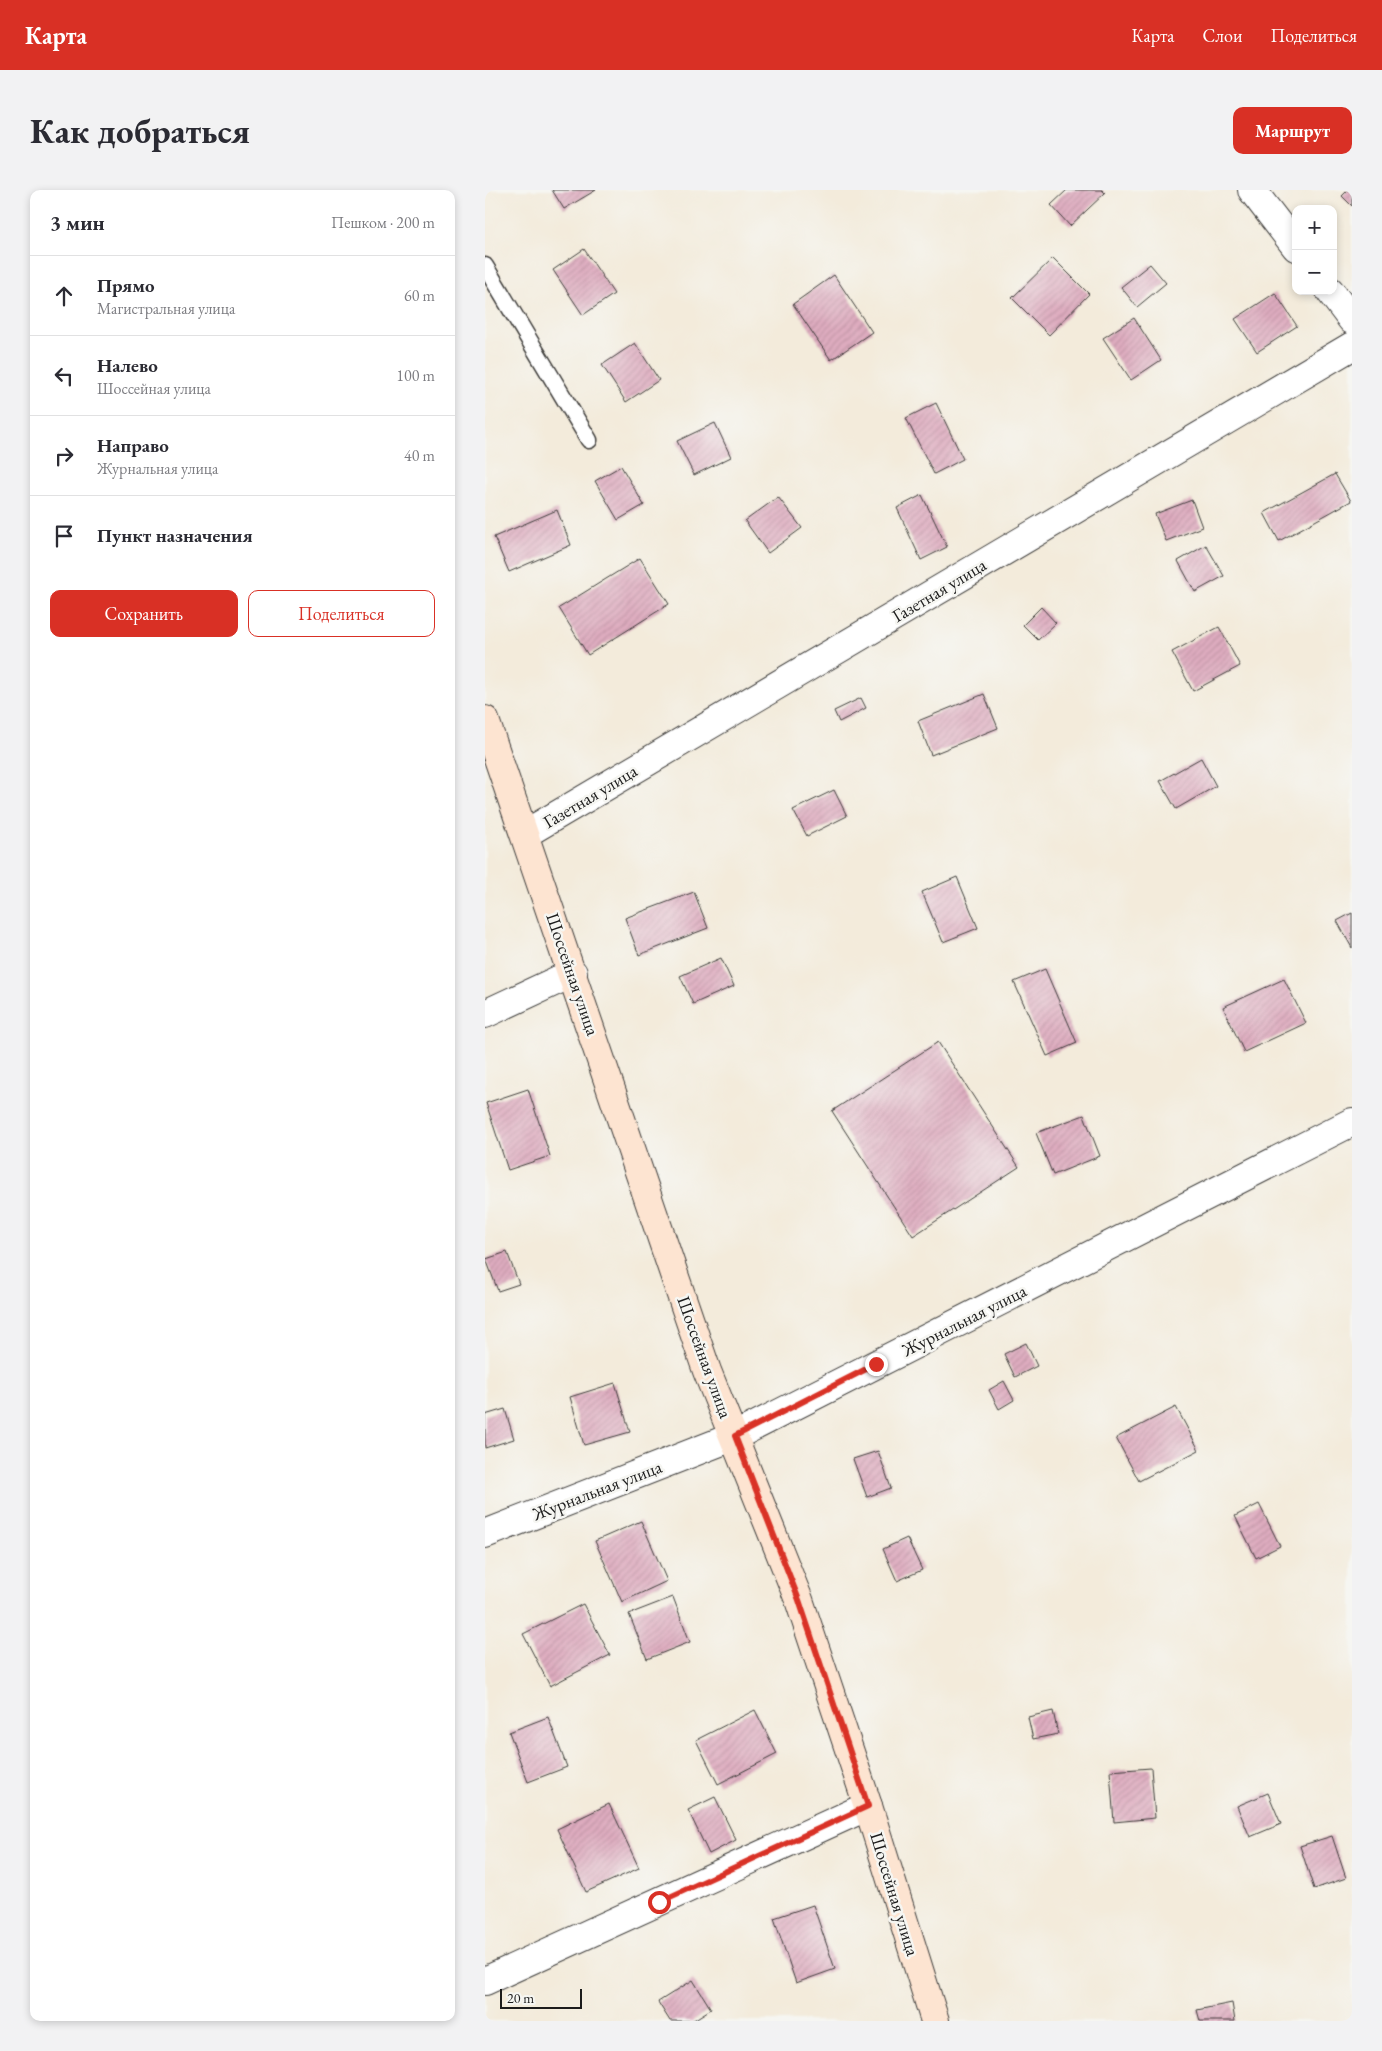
<!DOCTYPE html>
<html lang="ru">
<head>
<meta charset="utf-8">
<style>
	:root { --surface:#fff; --page:#f2f2f3; --text:#2b2b33; --muted:#7c7c81; --line:#e1e1e2; --accent:#d93025 }
	body { margin:0; font-family:"EB Garamond",serif; background:var(--page); color:var(--text) }
	.controls { position:absolute; right:15px; top:15px; display:grid; overflow:hidden; border-radius:10px; box-shadow:0 2px 8px #0003 }
	.controls button { width:45px; height:45px; display:grid; place-items:center; padding:0; border:0; border-bottom:1px solid var(--line); background:var(--surface); color:var(--text); font:25px sans-serif }
	.scale { position:absolute; left:15px; bottom:12px; width:82px; box-sizing:border-box; padding-left:5px; border:2px solid #1c1c1c; border-top:0; font-size:14px; line-height:18px; white-space:nowrap; color:#1c1c1c; -webkit-text-stroke:4px #f6f6f2; paint-order:stroke }
	.stop { position:absolute; width:15px; height:15px; margin:-11px; border:4px solid #d93025; border-radius:50%; background:#fff }
	.stop.end { background:#d93025; border-color:#fff; box-shadow:0 1px 5px #0008 }
	.list { margin:0; padding:0; list-style:none }
	h2 { display:flex; justify-content:space-between; align-items:center; height:65px; margin:0; padding:0 20px; font-size:21px }
	h2 small { font-size:16px; font-weight:400; color:var(--muted) }
	.list li { display:grid; grid-template-columns:32px 1fr auto; gap:15px; align-items:center; box-sizing:border-box; height:80px; padding:0 20px; border-top:1px solid var(--line) }
	.list b { display:block; font-size:19px; white-space:nowrap }
	.list p { margin:0; font-size:16px; white-space:nowrap; color:var(--muted) }
	.list em { font-size:16px; font-style:normal; color:var(--muted) }
	.actions { display:flex; gap:10px; padding:15px 20px }
	.actions a { flex:1; padding:11px 0; border:1px solid var(--accent); border-radius:10px; text-align:center; font-size:18px; color:var(--accent) }
	.actions .main { background:var(--accent); color:#fff }
	.icon { flex:none; width:28px; height:28px; fill:none; stroke:currentColor; stroke-width:2; stroke-linecap:round; stroke-linejoin:round }
	.map { position:relative; flex:none; width:867px; height:1831px; overflow:hidden; border-radius:10px }
	header { display:flex; align-items:center; gap:30px; box-sizing:border-box; height:70px; padding:0 25px; background:var(--accent); color:#fff }
	header strong { font-size:24px }
	nav { display:flex; gap:28px; margin-inline-start:auto; font-size:18px }
	.intro { display:flex; align-items:center; justify-content:space-between; box-sizing:border-box; height:120px; padding:0 30px }
	h1 { margin:0; font-size:35px }
	.button { padding:12px 22px; border-radius:10px; background:var(--accent); color:#fff; font-size:18px; font-weight:700 }
	main { display:flex; gap:30px; padding:0 30px }
	aside { flex:1; background:var(--surface); border-radius:10px; box-shadow:0 2px 8px #0003 }
	.map>svg:first-child { display:block }
	.building { fill:url(#building-hatch) }
	.lines { fill:none; stroke-linecap:round; stroke-linejoin:round }
	.service-casing { stroke:#3c3b39; stroke-width:19 }
	.minor-casing { stroke:#3c3b39; stroke-width:30 }
	.secondary-casing { stroke:#3c3b39; stroke-width:30 }
	.service { stroke:#fff; stroke-width:16 }
	.minor { stroke:#fff; stroke-width:28 }
	.secondary { stroke:#fde4d1; stroke-width:28 }
	.route { stroke:#d93025; stroke-width:6 }
	.labels { text-anchor:middle; dominant-baseline:central; stroke-width:5; stroke-linejoin:round; paint-order:stroke }
	.street-label { font-size:18px; fill:#1c1c1c; stroke:#f6f6f2 }
</style>
</head>
<body>
<header>
<strong>Карта</strong>
<nav><a>Карта</a><a>Слои</a><a>Поделиться</a></nav>
</header>
<div class="intro"><h1>Как добраться</h1><a class="button">Маршрут</a></div>
<main>
<aside>
<h2>3 мин<small>Пешком · 200 m</small></h2>
<ul class="list">
<li><svg class="icon" aria-label="ahead" viewBox="0 0 24 24"><path d="M12 20V5M6 11l6-6 6 6"/></svg><div><b>Прямо</b><p>Магистральная улица</p></div><em>60 m</em></li>
<li><svg class="icon" aria-label="left" viewBox="0 0 24 24"><path d="M17 20v-9H6M10 6l-5 5 5 5"/></svg><div><b>Налево</b><p>Шоссейная улица</p></div><em>100 m</em></li>
<li><svg class="icon" aria-label="right" viewBox="0 0 24 24"><path d="M7 20v-9h11M14 6l5 5-5 5"/></svg><div><b>Направо</b><p>Журнальная улица</p></div><em>40 m</em></li>
<li><svg class="icon" aria-label="arrive" viewBox="0 0 24 24"><path d="M6 21V4h12l-3 4 3 4H6"/></svg><div><b>Пункт назначения</b></div></li>
</ul>
<div class="actions"><a class="main">Сохранить</a><a>Поделиться</a></div>
</aside>
<div class="map">
<svg width="867" height="1831" viewBox="0 0 867 1831">
	<defs>
		<pattern id="building-hatch" width="6" height="6" patternUnits="userSpaceOnUse" patternTransform="scale(1.25)"><rect width="6" height="6" fill="#deacbf"/><path d="M-1 1l2-2M0 6l6-6M5 7l2-2" fill="none" stroke="#be93a4"/></pattern>
	</defs>
	<rect width="100%" height="100%" fill="#f6f6f2"/>
	<filter id="ink" filterUnits="userSpaceOnUse"><feTurbulence type="fractalNoise" baseFrequency=".02" numOctaves="2"/><feDisplacementMap in="SourceGraphic" scale="10" xChannelSelector="R" yChannelSelector="G"/><feConvolveMatrix kernelMatrix="1 2 1 2 8 2 1 2 1" color-interpolation-filters="sRGB"/></filter>
	<filter id="wash" filterUnits="userSpaceOnUse"><feTurbulence type="fractalNoise" baseFrequency=".0096" numOctaves="4" result="noise"/><feDisplacementMap in="SourceGraphic" scale="20" xChannelSelector="R" yChannelSelector="G"/><feGaussianBlur stdDeviation="1.12" result="paint"/><feColorMatrix in="noise" values="0 0 0 0 0 0 0 0 0 0 0 0 0 0 0 0 0 1.4 0 .05"/><feComposite in="paint" operator="in"/></filter>
	<g filter="url(#wash)">
		<rect width="100%" height="100%" fill="#f3ebdb"/>
		<g id="blocks">
			<g class="building">
				<path d="M67,0H111L79,19Z"/>
				<path d="M582,0H617L620,3L585,36L566,15Z"/>
				<path d="M863,0H867V16L857,6Z"/>
				<path d="M99,59L129,104L98,125L68,80Z"/>
				<path d="M568,68L604,104L564,145L527,108Z"/>
				<path d="M665,74L681,93L652,117L636,97Z"/>
				<path d="M349,85L387,142L346,170L308,114Z"/>
				<path d="M790,103L812,136L772,162L750,129Z"/>
				<path d="M649,128L676,170L646,190L618,148Z"/>
				<path d="M150,153L174,190L141,212L117,175Z"/>
				<path d="M451,213L478,269L449,284L421,228Z"/>
				<path d="M230,233L246,267L209,285L192,251Z"/>
				<path d="M136,276L159,315L133,330L110,291Z"/>
				<path d="M850,284L866,311L794,351L779,323Z"/>
				<path d="M437,305L462,357L436,370L412,318Z"/>
				<path d="M293,307L317,338L283,363L260,331Z"/>
				<path d="M707,310L717,337L681,351L670,324Z"/>
				<path d="M72,320L86,355L24,382L9,347Z"/>
				<path d="M721,355L739,386L710,402L693,371Z"/>
				<path d="M155,368L184,414L103,465L74,418Z"/>
				<path d="M556,417L571,433L553,450L538,435Z"/>
				<path d="M734,437L755,476L708,501L687,462Z"/>
				<path d="M499,504L513,538L446,565L433,531Z"/>
				<path d="M376,508L381,518L354,532L349,521Z"/>
				<path d="M716,568L731,596L691,619L675,591Z"/>
				<path d="M349,600L362,626L322,646L308,620Z"/>
				<path d="M472,687L493,738L458,752L437,702Z"/>
				<path d="M209,702L223,738L154,765L140,728Z"/>
				<path d="M867,723V758L852,731Z"/>
				<path d="M236,768L249,796L208,814L195,786Z"/>
				<path d="M560,779L592,853L562,866L529,792Z"/>
				<path d="M799,789L821,833L759,862L738,817Z"/>
				<path d="M453,852L534,977L428,1046L347,921Z"/>
				<path d="M43,899L65,966L23,980L1,913Z"/>
				<path d="M599,925L615,966L568,985L551,943Z"/>
				<path d="M22,1062L34,1094L13,1101L1,1069Z"/>
				<path d="M541,1153L552,1176L530,1187L519,1164Z"/>
				<path d="M519,1191L529,1210L514,1219L504,1200Z"/>
				<path d="M130,1193L145,1242L99,1255L85,1207Z"/>
				<path d="M691,1217L714,1260L654,1291L631,1248Z"/>
				<path d="M20,1219L29,1249L0,1258V1225Z"/>
				<path d="M393,1261L406,1298L382,1307L368,1269Z"/>
				<path d="M774,1314L795,1356L771,1368L750,1326Z"/>
				<path d="M156,1331L182,1391L137,1412L110,1351Z"/>
				<path d="M422,1348L437,1380L412,1391L398,1359Z"/>
				<path d="M188,1407L205,1452L162,1469L144,1424Z"/>
				<path d="M98,1414L125,1465L65,1496L38,1444Z"/>
				<path d="M270,1520L292,1564L233,1594L211,1550Z"/>
				<path d="M568,1521L573,1544L548,1549L543,1527Z"/>
				<path d="M63,1527L82,1577L43,1592L24,1542Z"/>
				<path d="M666,1578L670,1628L629,1632L625,1581Z"/>
				<path d="M783,1603L796,1634L765,1647L752,1616Z"/>
				<path d="M230,1607L251,1650L224,1664L203,1620Z"/>
				<path d="M124,1614L154,1678L101,1702L72,1639Z"/>
				<path d="M847,1646L861,1688L829,1699L815,1656Z"/>
				<path d="M328,1715L350,1779L311,1793L289,1728Z"/>
				<path d="M208,1790L226,1819L207,1831H185L173,1812Z"/>
				<path d="M747,1813L750,1831H715L712,1820Z"/>
			</g>
		</g>
	</g>
	<g filter="url(#ink)">
		<use href="#blocks" fill-opacity="0" stroke="#3c3b39" stroke-width="1"/>
		<g class="lines">
			<g class="service-casing">
				<path id="service" d="M0,76L104,250"/>
			</g>
			<g class="minor-casing">
				<g id="minor">
					<path d="M767,0L811,57"/>
					<path d="M845,101L867,130"/>
					<path d="M40,644L867,156"/>
					<path d="M0,824L88,783"/>
					<path d="M0,1344L250,1246L867,932"/>
					<path d="M0,1791L383,1616"/>
				</g>
			</g>
			<g class="secondary-casing">
				<path id="secondary" d="M0,530L222,1181L314,1410L383,1616L450,1831"/>
			</g>
			<use href="#service" class="service"/>
			<use href="#minor" class="minor"/>
			<use href="#secondary" class="secondary"/>
		</g>
	</g>
	<g class="lines" filter="url(#ink)">
		<path class="route" d="M174,1712L383,1616L314,1410L250,1246L391,1174"/>
	</g>
	<g class="labels">
		<g class="street-label">
			<text transform="translate(454 400) rotate(-31)">Газетная улица</text>
			<text transform="translate(105 606) rotate(-31)">Газетная улица</text>
			<text transform="translate(88 784) rotate(71)">Шоссейная улица</text>
			<text transform="translate(479 1130) rotate(-27)">Журнальная улица</text>
			<text transform="translate(220 1167) rotate(70)">Шоссейная улица</text>
			<text transform="translate(112 1300) rotate(-21)">Журнальная улица</text>
			<text transform="translate(410 1704) rotate(73)">Шоссейная улица</text>
		</g>
	</g>
</svg>
<div class="controls">
<button>+</button>
<button>−</button>
</div>
<div class="scale">20 m</div>
<div class="stop" style="left:174px;top:1712px"></div>
<div class="stop end" style="left:391px;top:1174px"></div>
</div>
</main>
</body>
</html>
